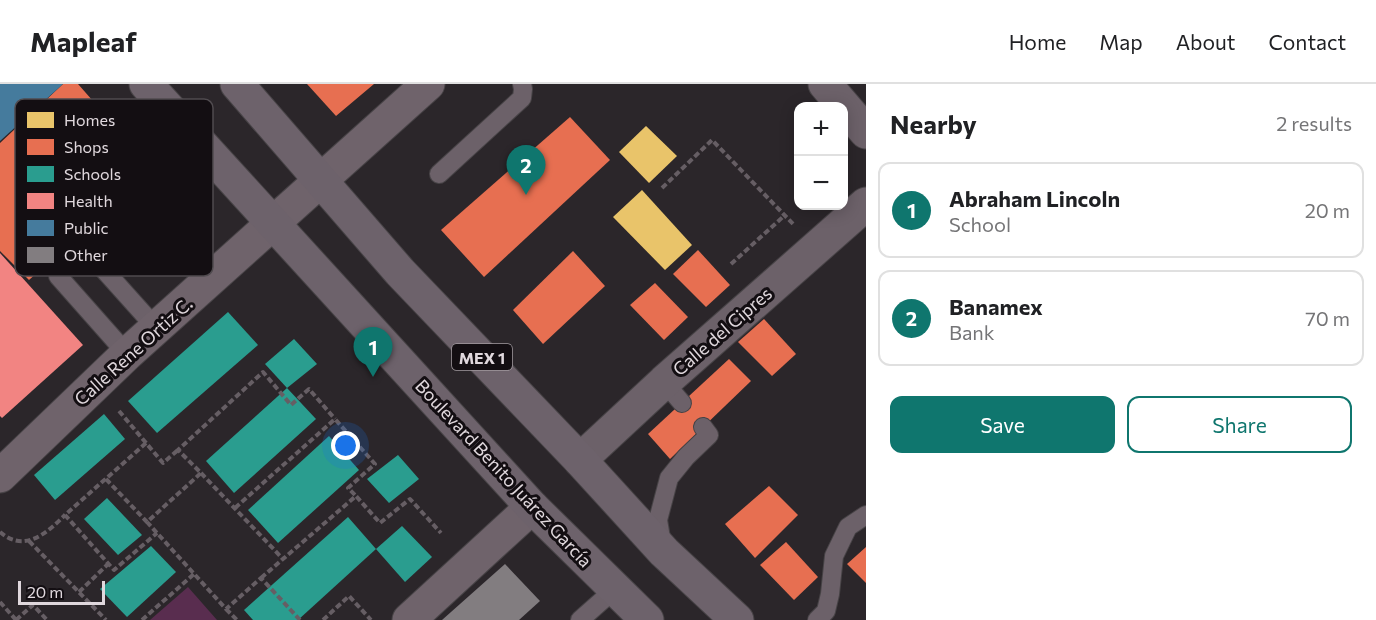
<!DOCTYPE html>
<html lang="en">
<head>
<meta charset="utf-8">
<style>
	:root { --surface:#fff; --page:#f6f6f6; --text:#202124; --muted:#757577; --line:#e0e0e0; --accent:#0f766e }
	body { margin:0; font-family:Commissioner,sans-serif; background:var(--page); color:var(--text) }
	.controls { position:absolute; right:18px; top:18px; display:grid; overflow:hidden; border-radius:12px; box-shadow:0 3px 15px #0003 }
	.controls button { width:54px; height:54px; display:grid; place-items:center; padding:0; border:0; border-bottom:2px solid var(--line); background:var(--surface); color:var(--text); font:30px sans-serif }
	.scale { position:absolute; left:18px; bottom:15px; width:87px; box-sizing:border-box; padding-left:6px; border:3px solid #e0d8dd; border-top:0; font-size:16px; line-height:21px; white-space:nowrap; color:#e0d8dd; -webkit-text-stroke:4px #130e12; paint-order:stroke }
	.you { position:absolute; left:346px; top:362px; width:21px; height:21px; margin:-15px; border:4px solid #fff; border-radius:50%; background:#1a73e8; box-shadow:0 0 0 9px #1a73e833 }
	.badge { display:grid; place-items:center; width:39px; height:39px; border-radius:50%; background:var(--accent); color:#fff; font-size:20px; font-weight:700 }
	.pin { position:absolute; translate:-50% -50px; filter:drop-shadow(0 2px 3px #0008) }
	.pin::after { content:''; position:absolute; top:32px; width:21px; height:18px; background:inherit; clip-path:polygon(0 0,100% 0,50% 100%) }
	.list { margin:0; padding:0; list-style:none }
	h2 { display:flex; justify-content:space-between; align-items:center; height:78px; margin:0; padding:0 24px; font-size:26px }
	h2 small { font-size:20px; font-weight:400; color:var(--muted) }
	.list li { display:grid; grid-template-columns:39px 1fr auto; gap:18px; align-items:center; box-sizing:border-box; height:96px; margin:0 12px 12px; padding:0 12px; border:2px solid var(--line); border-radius:12px }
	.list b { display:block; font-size:22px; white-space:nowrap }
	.list p { margin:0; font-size:20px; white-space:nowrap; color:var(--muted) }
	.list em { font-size:20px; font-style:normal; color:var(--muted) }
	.actions { display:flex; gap:12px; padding:18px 24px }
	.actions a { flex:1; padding:14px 0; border:2px solid var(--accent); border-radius:12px; text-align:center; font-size:21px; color:var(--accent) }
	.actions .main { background:var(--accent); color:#fff }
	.map { position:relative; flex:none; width:866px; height:536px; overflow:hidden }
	header { display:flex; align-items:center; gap:36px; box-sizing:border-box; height:84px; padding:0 30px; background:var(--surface); border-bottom:2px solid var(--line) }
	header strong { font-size:28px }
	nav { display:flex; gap:33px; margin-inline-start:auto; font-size:21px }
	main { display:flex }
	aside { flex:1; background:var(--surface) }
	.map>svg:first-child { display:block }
	.green { fill:#592d4f }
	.homes { fill:#e9c46a }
	.shops { fill:#e76f51 }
	.schools { fill:#2a9d8f }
	.health { fill:#f28482 }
	.public { fill:#457b9d }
	.building { fill:#827d80 }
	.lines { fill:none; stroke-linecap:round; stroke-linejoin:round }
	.lane-casing { stroke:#474346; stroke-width:20 }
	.street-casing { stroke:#474346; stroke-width:35 }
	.secondary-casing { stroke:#474346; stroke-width:35 }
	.primary-casing { stroke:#474346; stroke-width:35 }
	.path { stroke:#665e64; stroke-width:4; stroke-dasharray:6 3; stroke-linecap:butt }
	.lane { stroke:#6c6169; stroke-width:18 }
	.street { stroke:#6c6169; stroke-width:33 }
	.secondary { stroke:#6f636b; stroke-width:33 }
	.primary { stroke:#6d626b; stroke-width:33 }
	.labels { text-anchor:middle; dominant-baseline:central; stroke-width:6; stroke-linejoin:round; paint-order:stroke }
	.shield { fill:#130e12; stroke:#a29ba0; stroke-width:1.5 }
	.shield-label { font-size:16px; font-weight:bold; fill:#e0d8dd }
	.street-label { font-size:18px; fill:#e0d8dd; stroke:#130e12 }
	.key { fill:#130e12; stroke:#504b4f; stroke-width:1.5 }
	.key-label { font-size:16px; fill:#e0d8dd }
</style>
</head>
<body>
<header>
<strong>Mapleaf</strong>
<nav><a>Home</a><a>Map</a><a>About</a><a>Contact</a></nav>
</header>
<main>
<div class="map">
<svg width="866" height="536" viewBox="0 0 866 536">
	<rect width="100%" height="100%" fill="#2b262a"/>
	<path class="green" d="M188,503L217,536H150Z"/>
	<g class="homes">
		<path d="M646,42L677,72L649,99L619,68Z"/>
		<path d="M642,106L692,161L665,186L613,133Z"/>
	</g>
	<g class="shops">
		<path d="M63,0H78L210,150L160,191L119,147L102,162L86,145L29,196L0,167V59Z"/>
		<path d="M307,0H374L336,32Z"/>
		<path d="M570,33L610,76L484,193L441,146Z"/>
		<path d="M698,166L730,201L706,223L673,190Z"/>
		<path d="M573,167L605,202L543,260L513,226Z"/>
		<path d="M655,199L688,233L664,256L630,221Z"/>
		<path d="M764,235L796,270L772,292L738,258Z"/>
		<path d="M729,275L751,297L670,375L648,350Z"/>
		<path d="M769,402L798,431L755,474L725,440Z"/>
		<path d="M786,458L818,493L794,516L760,481Z"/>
		<path d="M866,463V499L847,480Z"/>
	</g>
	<g class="schools">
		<path d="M228,228L258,261L157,349L128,317Z"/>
		<path d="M294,255L317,280L287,304L265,280Z"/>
		<path d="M287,304L316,335L234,409L206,377Z"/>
		<path d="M104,330L125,355L55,416L34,391Z"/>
		<path d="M329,352L359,386L278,459L248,426Z"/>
		<path d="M398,371L419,395L389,419L367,395Z"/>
		<path d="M107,414L142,451L118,471L84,435Z"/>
		<path d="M348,433L376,465L298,536H253L244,526Z"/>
		<path d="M402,442L432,473L405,498L376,465Z"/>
		<path d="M151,462L176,488L127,533L100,505Z"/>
	</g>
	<path class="health" d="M0,169L83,261L2,334L0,332Z"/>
	<path class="public" d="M0,0H63L0,57Z"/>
	<path class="building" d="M505,480L540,517L519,536H442Z"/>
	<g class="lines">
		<g class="lane-casing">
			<g id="lane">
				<path d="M439,90L522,14L523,5L522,0"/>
				<path d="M88,168L157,245"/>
				<path d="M58,192L127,270"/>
				<path d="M664,298L682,319"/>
				<path d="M662,460L658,436L669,394L686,373L709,351L703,343"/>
				<path d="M580,536L615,505"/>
				<path d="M817,536L826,527L830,510L834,472L848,443L866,431"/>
			</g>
		</g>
		<g class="street-casing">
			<g id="street">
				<path d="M825,0L866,48"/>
				<path d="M580,376L664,298L866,120"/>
			</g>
		</g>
		<g class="secondary-casing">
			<g id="secondary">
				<path d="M0,392L127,270L428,0"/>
				<path d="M409,536L532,423"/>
			</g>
		</g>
		<g class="primary-casing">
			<g id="primary">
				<path d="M146,0L532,423L647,536"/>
				<path d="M237,0L400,188L580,376L664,468L737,536"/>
			</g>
		</g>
		<g class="path">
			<path d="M662,104L712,56L795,142"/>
			<path d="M731,180L785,131"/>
			<path d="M119,327L163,379L178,366"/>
			<path d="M146,359L65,431L114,486L157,449"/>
			<path d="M201,389L283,475"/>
			<path d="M106,395L147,438"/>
			<path d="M235,424L335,335L375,380L348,404L356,412"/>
			<path d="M0,448C24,469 46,450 65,431"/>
			<path d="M29,457L106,536"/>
			<path d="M261,494L356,412L380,439L410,415L441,449"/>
			<path d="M79,508L108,480"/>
			<path d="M0,518L16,536"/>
			<path d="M226,525L237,536"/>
			<path d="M16,536L33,521L47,536"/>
			<path d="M142,536L194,490"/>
			<path d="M300,536L261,494L226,525L147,438L201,389L178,366L263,288L291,321L309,305L335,335"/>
			<path d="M323,536L349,512L371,536"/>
		</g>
		<use href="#lane" class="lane"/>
		<use href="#street" class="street"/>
		<use href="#secondary" class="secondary"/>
		<use href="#primary" class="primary"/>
	</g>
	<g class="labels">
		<rect class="shield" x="452" y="260" width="60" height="26" rx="4.5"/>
		<g class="shield-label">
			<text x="482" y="273">MEX 1</text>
		</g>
		<g class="street-label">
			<text transform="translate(722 247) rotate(-41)">Calle del Cipres</text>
			<text transform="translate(133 267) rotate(-42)">Calle Rene Ortiz C.</text>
			<text transform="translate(504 389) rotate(47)">Boulevard Benito Juárez García</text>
		</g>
	</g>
	<rect x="15" y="15" width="198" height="177" rx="9" class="key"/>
	<rect x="27" y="28" width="27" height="16" fill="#e9c46a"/>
	<rect x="27" y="55" width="27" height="16" fill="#e76f51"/>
	<rect x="27" y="82" width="27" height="16" fill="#2a9d8f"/>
	<rect x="27" y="109" width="27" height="16" fill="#f28482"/>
	<rect x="27" y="136" width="27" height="16" fill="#457b9d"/>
	<rect x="27" y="163" width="27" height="16" fill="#827d80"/>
	<g class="key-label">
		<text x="64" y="42">Homes</text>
		<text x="64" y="69">Shops</text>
		<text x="64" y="96">Schools</text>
		<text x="64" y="123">Health</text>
		<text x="64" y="150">Public</text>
		<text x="64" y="177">Other</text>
	</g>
</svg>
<div class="controls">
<button>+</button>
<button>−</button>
</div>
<div class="scale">20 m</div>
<div class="you"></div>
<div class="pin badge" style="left:373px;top:293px">1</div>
<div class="pin badge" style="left:526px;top:111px">2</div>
</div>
<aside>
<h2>Nearby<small>2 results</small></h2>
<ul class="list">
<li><span class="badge">1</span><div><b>Abraham Lincoln</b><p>School</p></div><em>20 m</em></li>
<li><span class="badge">2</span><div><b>Banamex</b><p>Bank</p></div><em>70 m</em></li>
</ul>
<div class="actions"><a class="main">Save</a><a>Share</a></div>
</aside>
</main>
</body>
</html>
